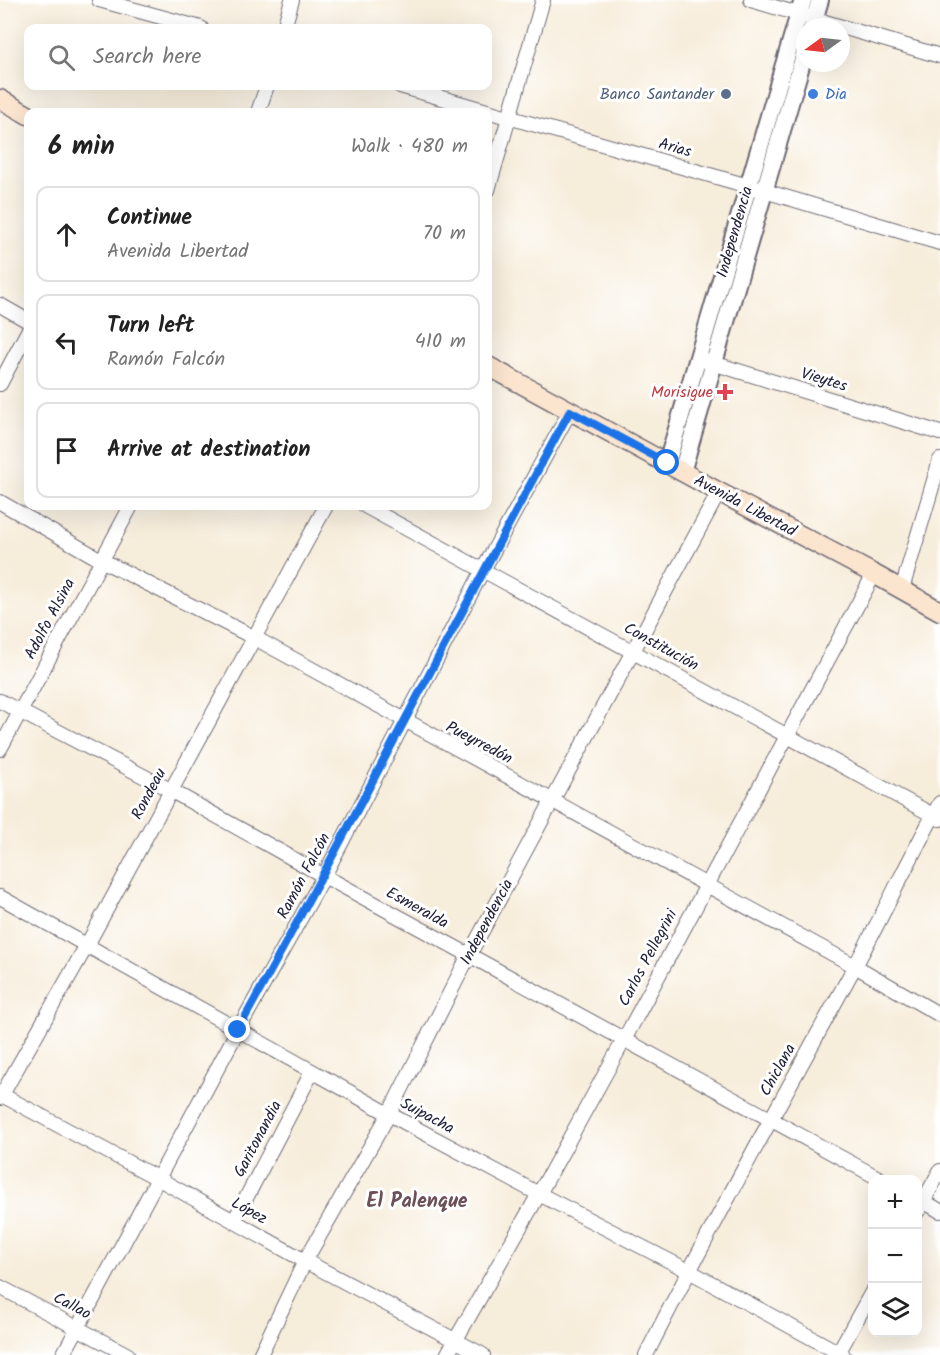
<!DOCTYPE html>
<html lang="en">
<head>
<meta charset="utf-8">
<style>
	:root { --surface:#fff; --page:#f2f2f2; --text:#222; --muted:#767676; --line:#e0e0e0 }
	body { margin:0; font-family:Kalam,sans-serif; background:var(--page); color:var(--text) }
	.controls { position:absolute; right:18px; bottom:18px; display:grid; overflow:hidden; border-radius:12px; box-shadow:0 6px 24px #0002 }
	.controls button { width:54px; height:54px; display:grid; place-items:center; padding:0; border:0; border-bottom:2px solid var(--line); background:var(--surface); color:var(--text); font:30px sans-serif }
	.compass { position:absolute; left:796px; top:18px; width:54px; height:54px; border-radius:50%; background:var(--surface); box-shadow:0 6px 24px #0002; rotate:255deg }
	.stop { position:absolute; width:18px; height:18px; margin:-14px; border:4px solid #1a73e8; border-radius:50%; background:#fff }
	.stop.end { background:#1a73e8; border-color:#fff; box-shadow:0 2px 6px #0008 }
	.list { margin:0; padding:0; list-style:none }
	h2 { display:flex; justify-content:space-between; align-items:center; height:78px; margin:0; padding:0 24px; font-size:26px }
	h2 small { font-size:20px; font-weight:400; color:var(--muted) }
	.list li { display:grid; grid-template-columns:39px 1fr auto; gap:18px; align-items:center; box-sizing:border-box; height:96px; margin:0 12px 12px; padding:0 12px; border:2px solid var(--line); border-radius:12px }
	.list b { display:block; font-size:22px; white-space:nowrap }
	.list p { margin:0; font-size:20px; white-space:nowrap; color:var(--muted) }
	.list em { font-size:20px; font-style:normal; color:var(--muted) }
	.icon { flex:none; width:33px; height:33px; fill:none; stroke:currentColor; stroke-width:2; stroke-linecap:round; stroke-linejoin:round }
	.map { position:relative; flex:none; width:940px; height:1355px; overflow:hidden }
	.search { position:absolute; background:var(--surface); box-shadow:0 6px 24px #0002; left:24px; top:24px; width:468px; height:66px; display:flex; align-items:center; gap:15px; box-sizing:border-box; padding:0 21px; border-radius:12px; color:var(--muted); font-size:22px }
	.panel { position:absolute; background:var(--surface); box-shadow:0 6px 24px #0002; left:24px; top:108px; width:468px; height:402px; border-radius:12px }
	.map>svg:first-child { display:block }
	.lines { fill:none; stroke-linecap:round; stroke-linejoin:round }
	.minor-casing { stroke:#6d6973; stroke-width:16 }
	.tertiary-casing { stroke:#6d6973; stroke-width:20 }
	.secondary-casing { stroke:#6d6973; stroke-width:21 }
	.minor { stroke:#fff; stroke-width:14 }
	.tertiary { stroke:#fff; stroke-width:16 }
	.secondary { stroke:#fce5cf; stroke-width:18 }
	.route { stroke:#1a73e8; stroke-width:8 }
	.service-dot { fill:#5c6f8a; stroke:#fff; stroke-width:2 }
	.shop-dot { fill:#3f7fe0; stroke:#fff; stroke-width:2 }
	.health-dot { fill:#e0444e; stroke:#fff; stroke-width:2 }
	.labels { text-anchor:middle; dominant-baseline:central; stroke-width:6; stroke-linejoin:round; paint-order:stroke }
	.service-label { font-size:16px; fill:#4e5e75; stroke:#fff; text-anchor:end }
	.shop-label { font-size:16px; fill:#366cbe; stroke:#fff; text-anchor:start }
	.street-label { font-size:16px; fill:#22223b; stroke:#fff }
	.health-label { font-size:16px; fill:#be3a42; stroke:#fff; text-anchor:end }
	.quarter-label { font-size:20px; font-weight:bold; fill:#6c5057; stroke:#fff }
</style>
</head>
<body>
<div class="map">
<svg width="940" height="1355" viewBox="0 0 940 1355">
	<rect width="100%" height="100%" fill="#fff"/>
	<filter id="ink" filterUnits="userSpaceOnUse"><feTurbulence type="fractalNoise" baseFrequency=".0167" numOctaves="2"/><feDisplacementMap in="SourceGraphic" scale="12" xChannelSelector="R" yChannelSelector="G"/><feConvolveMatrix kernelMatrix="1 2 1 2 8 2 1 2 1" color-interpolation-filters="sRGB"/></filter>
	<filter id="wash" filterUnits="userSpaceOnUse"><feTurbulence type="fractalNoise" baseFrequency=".008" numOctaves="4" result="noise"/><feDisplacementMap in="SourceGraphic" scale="24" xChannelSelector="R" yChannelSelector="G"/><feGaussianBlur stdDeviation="1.35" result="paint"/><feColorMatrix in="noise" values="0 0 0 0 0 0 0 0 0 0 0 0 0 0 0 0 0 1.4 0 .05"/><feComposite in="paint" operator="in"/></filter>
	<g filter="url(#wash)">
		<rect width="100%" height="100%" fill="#f7eddb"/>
	</g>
	<g filter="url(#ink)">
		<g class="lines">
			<g class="minor-casing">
				<g id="minor">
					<path d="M99,0L201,28"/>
					<path d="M751,0L940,56"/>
					<path d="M284,28L292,0"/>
					<path d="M400,86L748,186L940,243"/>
					<path d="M258,112L267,86"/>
					<path d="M488,190L543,0"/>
					<path d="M0,305L28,321"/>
					<path d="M706,361L940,433"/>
					<path d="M0,384L28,331"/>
					<path d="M0,502L101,560L253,637L855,966L940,1015"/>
					<path d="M365,506L940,819"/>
					<path d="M902,589L940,460"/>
					<path d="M0,701L170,790L324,876L882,1180"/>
					<path d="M0,749L131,506"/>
					<path d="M0,897L389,1114L539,1194L689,1271L843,1355"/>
					<path d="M0,1094L159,1179L305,1261L483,1355"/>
					<path d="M0,1098L87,945L326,506"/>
					<path d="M918,1198L940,1211"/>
					<path d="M918,1211L940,1171"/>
					<path d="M234,1221L312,1072"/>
					<path d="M0,1287L128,1355"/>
					<path d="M63,1355L238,1030L324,876L483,570L570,411"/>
					<path d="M260,1355L305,1261L389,1114L469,955L719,492"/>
					<path d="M447,1355L539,1194L625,1038L874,574"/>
					<path d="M646,1355C712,1224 784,1096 854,968C884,913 910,857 940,803"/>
					<path d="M837,1355L872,1292"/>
				</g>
			</g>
			<g class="tertiary-casing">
				<g id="tertiary">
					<path d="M812,27L820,0"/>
					<path d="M667,463L803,0"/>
					<path d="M682,472L805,52"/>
				</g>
			</g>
			<g class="secondary-casing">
				<g id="secondary">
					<path d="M0,99L28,115"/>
					<path d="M488,366L719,492L874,574L940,611"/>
				</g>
			</g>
			<use href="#minor" class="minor"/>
			<use href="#tertiary" class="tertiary"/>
			<use href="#secondary" class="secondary"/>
		</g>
	</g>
	<g class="lines" filter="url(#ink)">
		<path class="route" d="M238,1030C352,825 458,616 570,411L667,463"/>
	</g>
	<circle class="service-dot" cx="726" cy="94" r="6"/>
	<circle class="shop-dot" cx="813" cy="94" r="6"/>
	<path class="health-dot" d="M722 383h6v6h6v6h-6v6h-6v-6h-6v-6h6z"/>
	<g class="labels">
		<g class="service-label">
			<text x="714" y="94">Banco Santander</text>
		</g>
		<g class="shop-label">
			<text x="825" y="94">Dia</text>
		</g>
		<g class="street-label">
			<text transform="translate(675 148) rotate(16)">Arias</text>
			<text transform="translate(735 232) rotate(-74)">Independencia</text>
			<text transform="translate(824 380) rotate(17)">Vieytes</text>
			<text transform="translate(745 506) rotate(28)">Avenida Libertad</text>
			<text transform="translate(50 619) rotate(-62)">Adolfo Alsina</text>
			<text transform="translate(661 647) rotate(29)">Constitución</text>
			<text transform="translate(479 743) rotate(28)">Pueyrredón</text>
			<text transform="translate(149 794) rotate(-62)">Rondeau</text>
			<text transform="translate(304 876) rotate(-62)">Ramón Falcón</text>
			<text transform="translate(417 908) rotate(29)">Esmeralda</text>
			<text transform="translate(487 922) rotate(-62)">Independencia</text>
			<text transform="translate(648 958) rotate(-62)">Carlos Pellegrini</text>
			<text transform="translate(778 1070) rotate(-61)">Chiclana</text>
			<text transform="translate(427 1116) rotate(28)">Suipacha</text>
			<text transform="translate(258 1139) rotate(-62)">Garitonandia</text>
			<text transform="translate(249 1211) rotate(29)">López</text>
			<text transform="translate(72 1306) rotate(28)">Callao</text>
		</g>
		<g class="health-label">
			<text x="713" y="392">Morisigue</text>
		</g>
		<g class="quarter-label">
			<text x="417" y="1202">El Palenque</text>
		</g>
	</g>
</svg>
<div class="controls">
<button>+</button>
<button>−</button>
<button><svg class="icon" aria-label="layers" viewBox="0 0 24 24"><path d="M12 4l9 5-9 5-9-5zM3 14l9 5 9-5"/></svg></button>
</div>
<svg class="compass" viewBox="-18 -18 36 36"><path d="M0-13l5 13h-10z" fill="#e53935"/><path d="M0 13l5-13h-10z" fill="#767676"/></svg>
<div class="stop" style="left:667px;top:463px"></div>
<div class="stop end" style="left:238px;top:1030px"></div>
<div class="search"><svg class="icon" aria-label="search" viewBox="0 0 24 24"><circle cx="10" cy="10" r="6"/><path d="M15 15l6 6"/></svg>Search here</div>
<section class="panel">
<h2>6 min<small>Walk · 480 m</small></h2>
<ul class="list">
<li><svg class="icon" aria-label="ahead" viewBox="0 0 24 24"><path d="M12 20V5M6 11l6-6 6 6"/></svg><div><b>Continue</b><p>Avenida Libertad</p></div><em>70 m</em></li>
<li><svg class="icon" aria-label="left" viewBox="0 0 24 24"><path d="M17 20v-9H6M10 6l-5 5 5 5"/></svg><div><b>Turn left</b><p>Ramón Falcón</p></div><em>410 m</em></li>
<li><svg class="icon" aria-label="arrive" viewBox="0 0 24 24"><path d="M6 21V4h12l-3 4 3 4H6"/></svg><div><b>Arrive at destination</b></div></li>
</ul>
</section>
</div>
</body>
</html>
